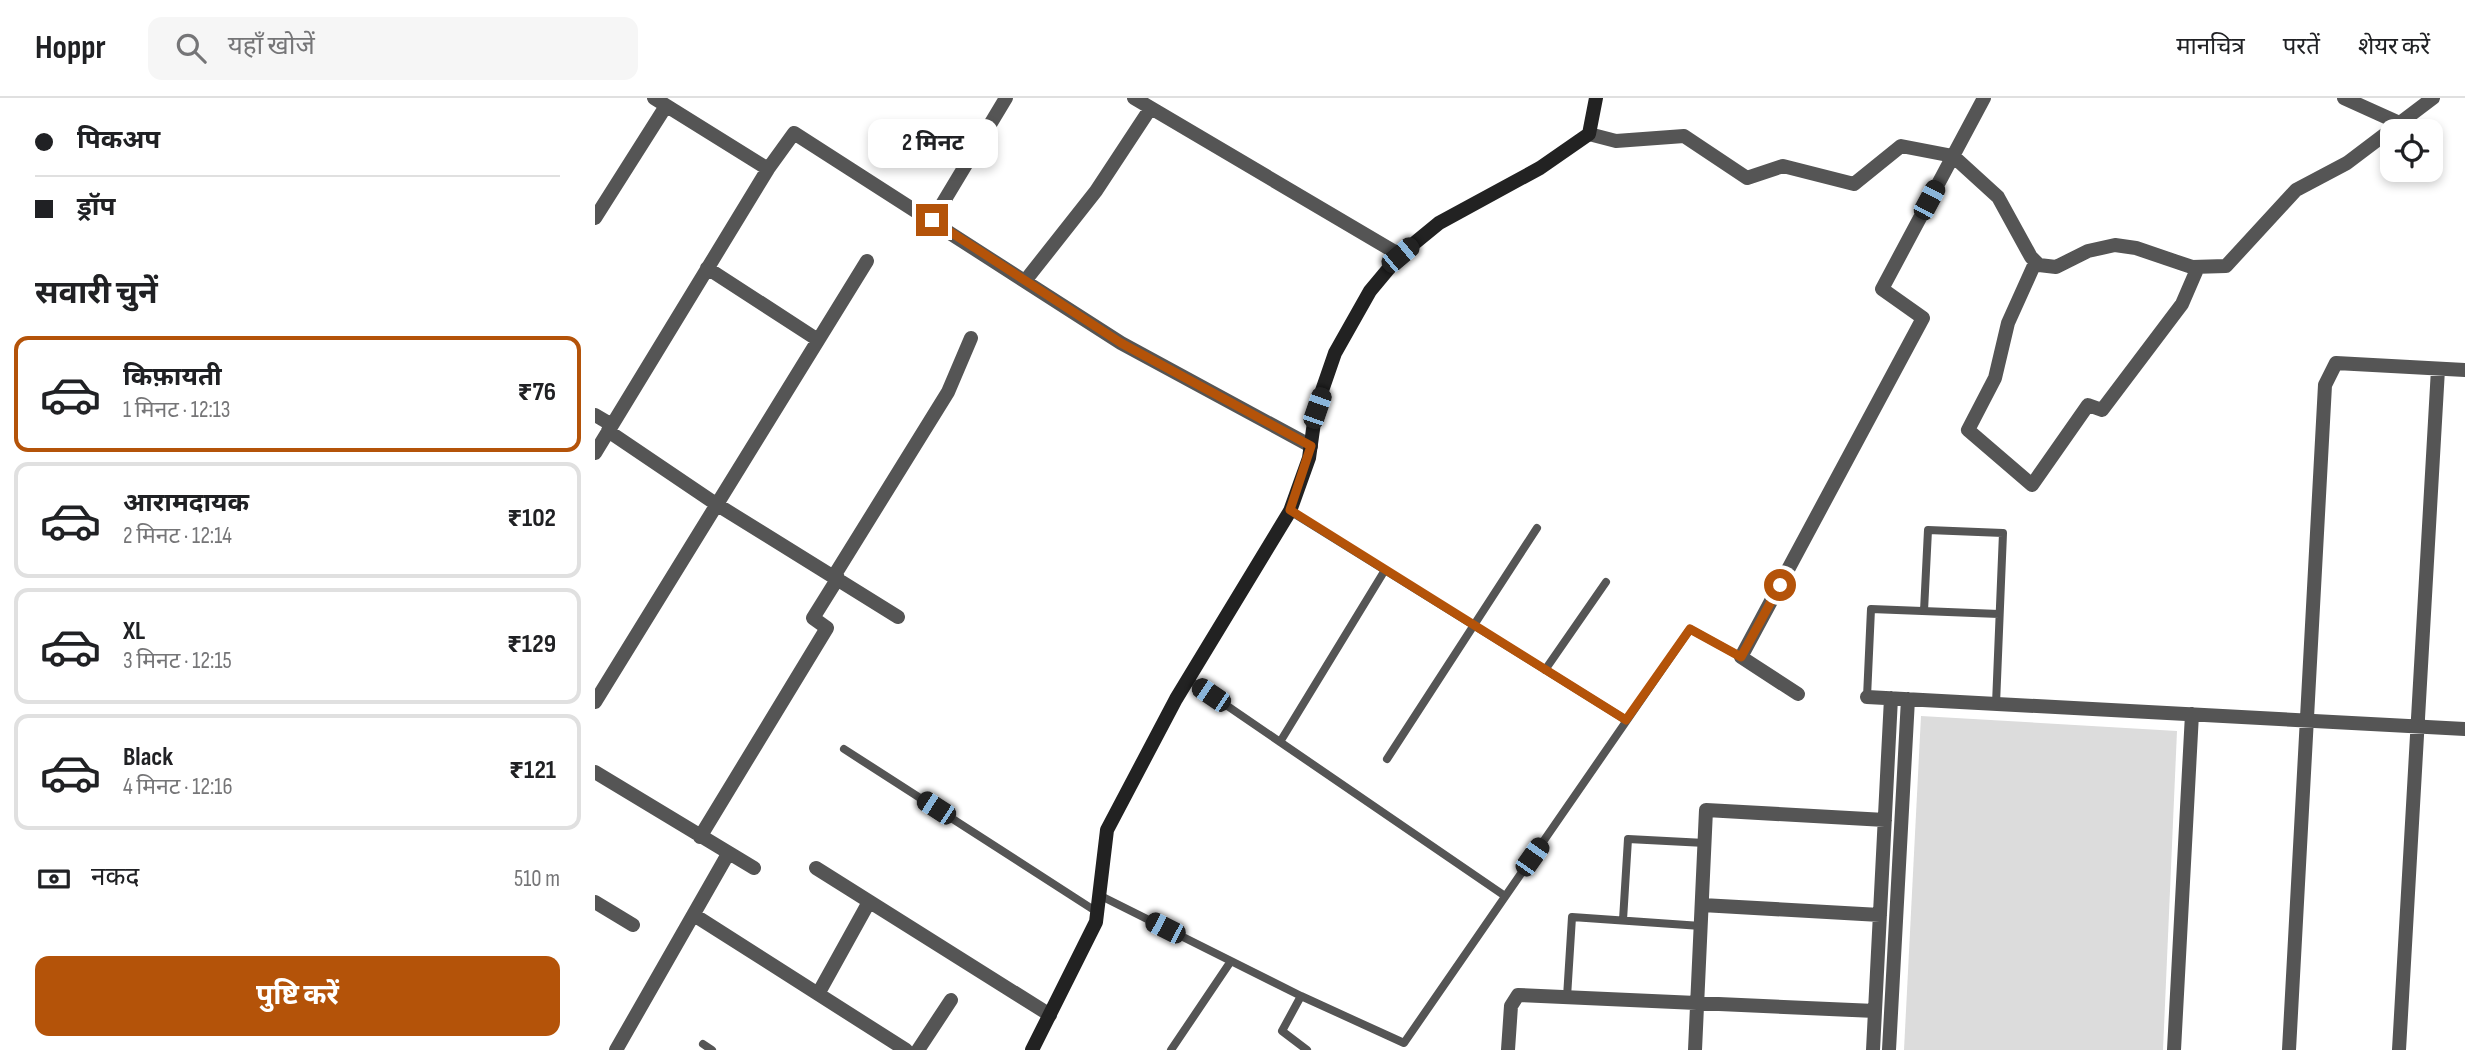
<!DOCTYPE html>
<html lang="hi">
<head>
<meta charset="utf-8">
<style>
  :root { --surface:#fff; --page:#f6f6f6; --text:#202124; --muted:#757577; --line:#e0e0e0; --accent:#b45309 }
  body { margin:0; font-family:"Sofia Sans Condensed","Noto Sans Devanagari",sans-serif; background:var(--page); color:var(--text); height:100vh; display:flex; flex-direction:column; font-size:26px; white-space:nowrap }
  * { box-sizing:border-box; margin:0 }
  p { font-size:23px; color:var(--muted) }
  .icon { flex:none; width:38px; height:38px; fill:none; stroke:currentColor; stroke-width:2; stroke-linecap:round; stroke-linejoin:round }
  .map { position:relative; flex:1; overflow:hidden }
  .side { display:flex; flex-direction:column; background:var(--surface); width:595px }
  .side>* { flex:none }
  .top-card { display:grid; align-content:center; height:154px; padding:0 35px; background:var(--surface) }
  .controls { position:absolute; left:1785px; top:21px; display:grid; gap:14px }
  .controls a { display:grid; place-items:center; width:63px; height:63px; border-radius:14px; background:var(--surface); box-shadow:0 4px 10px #0003; font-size:35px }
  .end { position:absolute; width:32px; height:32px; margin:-16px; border:9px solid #b45309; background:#fff; box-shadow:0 0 0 4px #fff }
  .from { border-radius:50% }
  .bubble { position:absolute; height:49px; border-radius:14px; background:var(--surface); box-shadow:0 4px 10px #0003; font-size:23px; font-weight:700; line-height:49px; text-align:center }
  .car { position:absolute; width:21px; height:42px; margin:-21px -10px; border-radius:9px; box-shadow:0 0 5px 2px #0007; background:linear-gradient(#222 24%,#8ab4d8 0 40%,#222 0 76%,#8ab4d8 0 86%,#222 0) }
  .top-card b { display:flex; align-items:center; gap:24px; height:66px; font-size:26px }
  .top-card b+b { border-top:2px solid var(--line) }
  .top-card i { width:18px; height:18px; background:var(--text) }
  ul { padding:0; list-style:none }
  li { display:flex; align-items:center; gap:21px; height:116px; margin:0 14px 10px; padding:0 21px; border:4px solid var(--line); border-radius:14px }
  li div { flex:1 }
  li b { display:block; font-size:26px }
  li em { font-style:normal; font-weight:700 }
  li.active { border-color:var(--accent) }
  li>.icon { width:63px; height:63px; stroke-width:1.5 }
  h2 { padding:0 35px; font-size:32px; line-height:84px }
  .pay { display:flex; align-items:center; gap:18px; height:77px; padding:0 35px; font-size:26px }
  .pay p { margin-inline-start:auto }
  .button { display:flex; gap:14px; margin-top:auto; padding:14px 35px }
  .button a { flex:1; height:80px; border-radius:14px; background:var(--accent); color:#fff; font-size:28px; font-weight:700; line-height:80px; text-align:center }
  header { display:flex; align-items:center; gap:42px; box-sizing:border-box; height:98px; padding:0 35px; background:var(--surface); border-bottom:2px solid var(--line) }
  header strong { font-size:33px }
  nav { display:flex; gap:38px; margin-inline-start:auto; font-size:24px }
  .search { width:490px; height:63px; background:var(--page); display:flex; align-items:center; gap:18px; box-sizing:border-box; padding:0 24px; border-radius:14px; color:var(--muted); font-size:26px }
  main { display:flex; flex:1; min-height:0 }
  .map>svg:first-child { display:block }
</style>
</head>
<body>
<header>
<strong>Hoppr</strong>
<div class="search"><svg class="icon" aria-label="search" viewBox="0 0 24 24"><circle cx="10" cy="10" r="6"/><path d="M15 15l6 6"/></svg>यहाँ खोजें</div>
<nav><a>मानचित्र</a><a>परतें</a><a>शेयर करें</a></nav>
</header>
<main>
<section class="side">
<div class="top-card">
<b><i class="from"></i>पिकअप</b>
<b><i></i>ड्रॉप</b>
</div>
<h2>सवारी चुनें</h2>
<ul>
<li class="active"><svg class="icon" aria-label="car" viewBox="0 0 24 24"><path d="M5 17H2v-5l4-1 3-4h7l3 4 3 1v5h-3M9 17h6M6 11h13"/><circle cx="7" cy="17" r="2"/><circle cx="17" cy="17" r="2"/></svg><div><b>किफ़ायती</b><p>1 मिनट · 12:13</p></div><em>₹76</em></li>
<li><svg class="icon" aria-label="car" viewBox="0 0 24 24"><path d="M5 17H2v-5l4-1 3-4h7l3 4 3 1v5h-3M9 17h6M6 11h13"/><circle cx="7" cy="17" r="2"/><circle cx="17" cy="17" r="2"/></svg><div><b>आरामदायक</b><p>2 मिनट · 12:14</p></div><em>₹102</em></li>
<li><svg class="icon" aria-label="car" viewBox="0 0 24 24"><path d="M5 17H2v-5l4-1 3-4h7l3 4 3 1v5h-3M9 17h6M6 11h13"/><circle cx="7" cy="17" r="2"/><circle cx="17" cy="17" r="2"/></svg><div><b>XL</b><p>3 मिनट · 12:15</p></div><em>₹129</em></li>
<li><svg class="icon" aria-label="car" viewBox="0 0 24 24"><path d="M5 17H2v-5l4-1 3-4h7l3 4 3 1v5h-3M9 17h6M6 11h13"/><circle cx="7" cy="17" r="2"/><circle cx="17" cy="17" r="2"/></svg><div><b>Black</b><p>4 मिनट · 12:16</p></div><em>₹121</em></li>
</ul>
<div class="pay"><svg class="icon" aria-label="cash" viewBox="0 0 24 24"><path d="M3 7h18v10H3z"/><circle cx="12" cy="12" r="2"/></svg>नकद<p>510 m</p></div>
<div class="button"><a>पुष्टि करें</a></div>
</section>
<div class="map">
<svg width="1870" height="952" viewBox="0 0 1870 952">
  <rect width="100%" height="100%" fill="#fff"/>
  <!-- green -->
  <path fill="#dcdcdc" d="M 1326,618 L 1582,633 L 1568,952 L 1309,952 Z"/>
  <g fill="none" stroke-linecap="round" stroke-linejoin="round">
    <!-- lane -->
    <path stroke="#555" stroke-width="8" d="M 695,413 L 1031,622
      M 1329,513 L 1333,432 L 1408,435 L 1401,606
      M 950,572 L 1011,484
      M 593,581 L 910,798
      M 1272,599 L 1276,511 L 1404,516
      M 685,644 L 790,472
      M 249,651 L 502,814
      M 792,661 L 942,430
      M 504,797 L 706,898 L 809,945 L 1095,531 L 1146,559
      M 1028,822 L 1033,741 L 1110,745
      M 706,898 L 687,933 L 712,952
      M 972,899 L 977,819 L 1106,828
      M 108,946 L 117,952
      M 576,952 L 636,863"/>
    <!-- street -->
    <path stroke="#555" stroke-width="14" d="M 59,0 L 173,71 L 199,35 L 526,245 L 716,348
      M 539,0 L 805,157
      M 1749,0 L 1802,24
      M 994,36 L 1021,43 L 1089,38 L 1152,80 L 1188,68 L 1259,86 L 1306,48 L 1358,58 L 1389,0
      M 0,120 L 71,8
      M 337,123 L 411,0
      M 1440,165 L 1413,225 L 1400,280 L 1373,332 L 1437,387 L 1493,307 L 1507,312 L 1587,206 L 1603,169
      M 112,170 L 223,242
      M 430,183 L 501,93 L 555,11
      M 0,317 L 17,327
      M 13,333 L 121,406 L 303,519
      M 0,355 L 173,71
      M 239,478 L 353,294 L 376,240
      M 1203,596 L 1146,559 L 1328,220 L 1287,191 L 1358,58 L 1403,99 L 1436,159 L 1444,167 L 1461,169 L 1493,153 L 1520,147 L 1541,150 L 1597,169 L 1631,168 L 1701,92 L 1752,65 L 1838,0
      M 1272,599 L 1870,631
      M 0,604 L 272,163
      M 0,674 L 159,770
      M 105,739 L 232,530 L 218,520 L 243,480
      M 221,770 L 455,917
      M 0,804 L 38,827
      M 1107,807 L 1285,817
      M 99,817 L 311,952
      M 223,896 L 274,804
      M 21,952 L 133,756
      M 323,952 L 356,902
      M 913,952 L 916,908 L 923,897 L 1280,913
      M 1100,952 L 1111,712 L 1290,722
      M 1278,952 L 1296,600
      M 1294,952 L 1313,601
      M 1579,952 L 1597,616
      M 1694,952 L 1730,287 L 1741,265 L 1870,272
      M 1804,952 L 1843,271"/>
    <!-- secondary -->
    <path stroke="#222" stroke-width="14" d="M 437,952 L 501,824 L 512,732 L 581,601 L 695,413 L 714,360 L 721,310 L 740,255 L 775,193 L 805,157 L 844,125 L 945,70 L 994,36 L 1001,0"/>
  </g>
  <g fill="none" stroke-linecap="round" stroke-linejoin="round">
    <!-- route -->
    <path stroke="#b45309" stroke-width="9" d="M 337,122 L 526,245 L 716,348 L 695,412 L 1031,622 L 1095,531 L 1146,559 L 1185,487"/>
  </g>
</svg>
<div class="controls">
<a><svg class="icon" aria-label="locate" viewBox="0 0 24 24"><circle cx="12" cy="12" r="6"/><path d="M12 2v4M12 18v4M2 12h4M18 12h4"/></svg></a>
</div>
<i class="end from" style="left:1185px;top:487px"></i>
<i class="end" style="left:337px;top:122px"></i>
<div class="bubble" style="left:273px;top:21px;width:130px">2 मिनट</div>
<i class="car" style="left:1334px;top:102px;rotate:28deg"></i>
<i class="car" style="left:805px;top:157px;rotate:50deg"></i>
<i class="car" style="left:722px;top:310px;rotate:19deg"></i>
<i class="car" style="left:616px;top:597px;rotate:304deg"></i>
<i class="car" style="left:341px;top:710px;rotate:303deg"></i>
<i class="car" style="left:937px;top:759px;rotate:35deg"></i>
<i class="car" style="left:570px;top:830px;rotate:297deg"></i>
</div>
</main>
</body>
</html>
